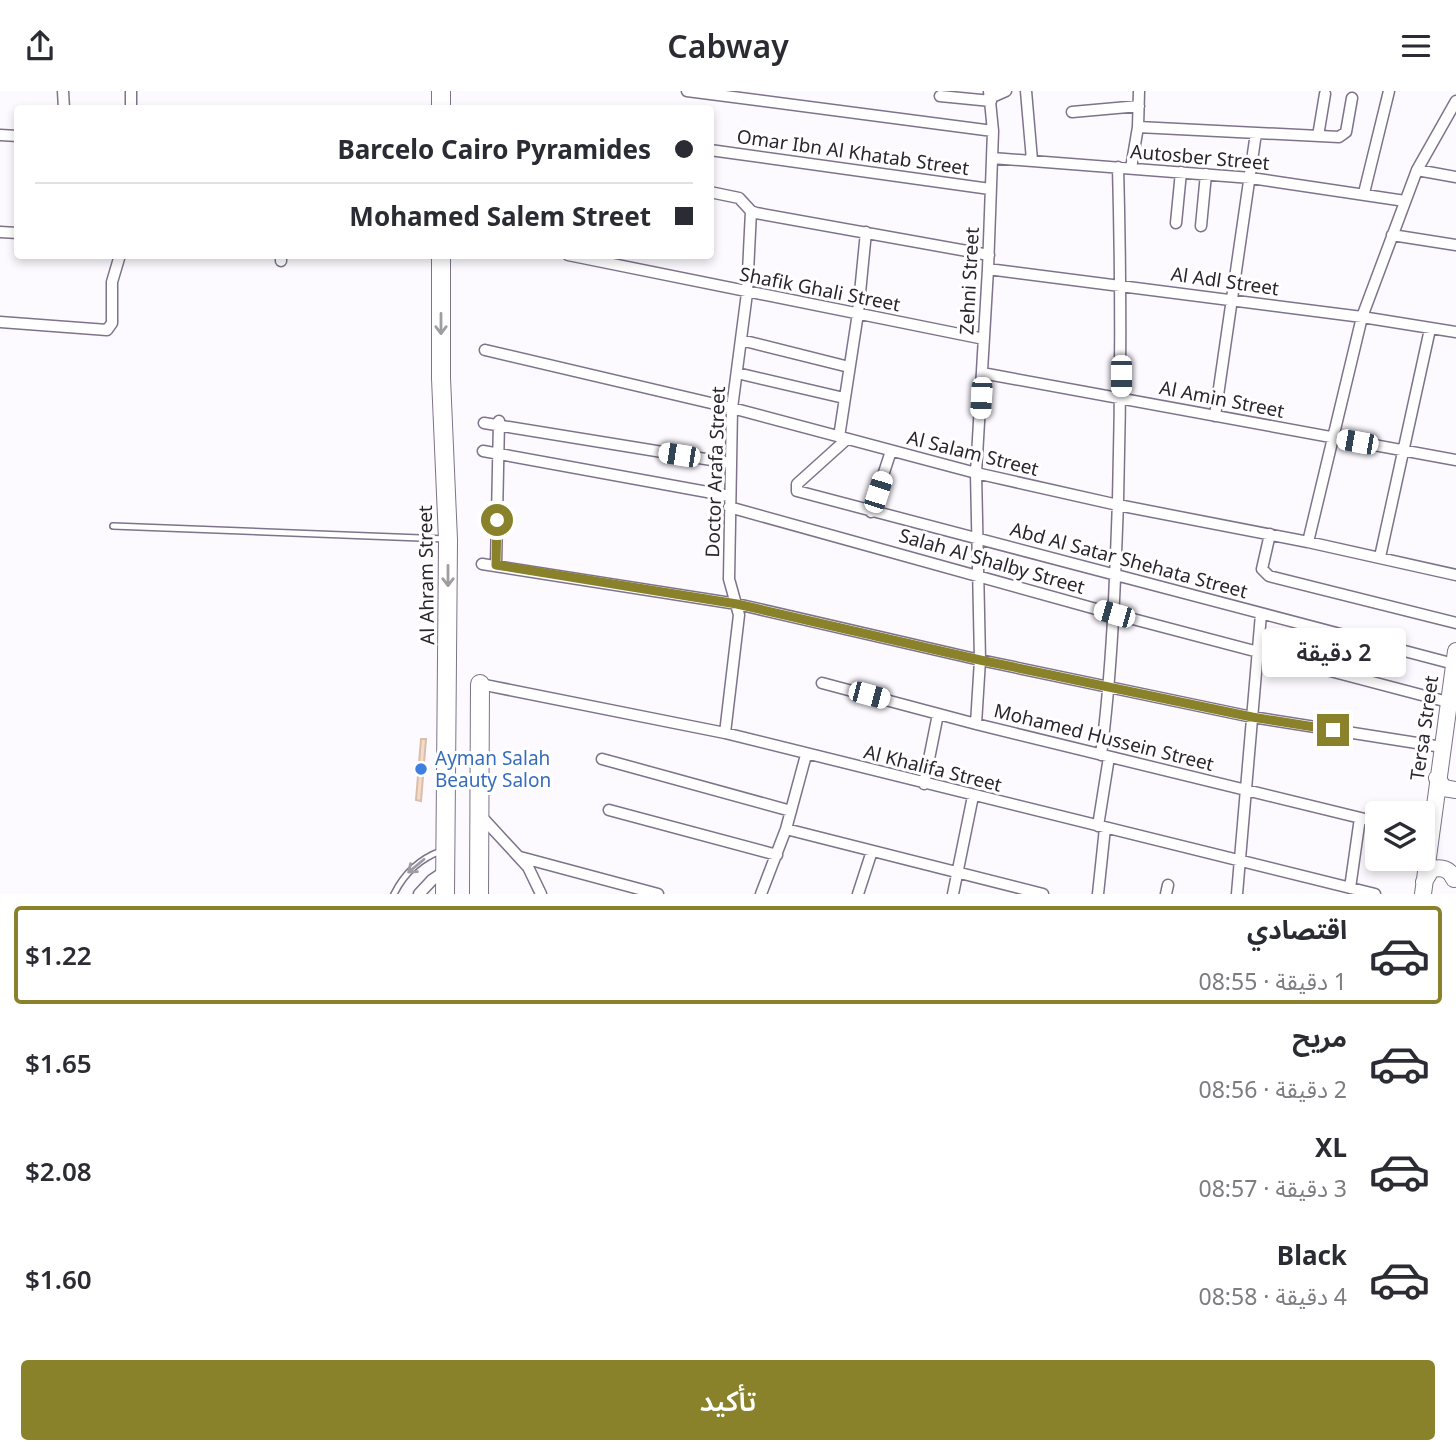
<!DOCTYPE html>
<html lang="ar">
<head>
<meta charset="utf-8">
<style>
  :root { --surface:#fff; --page:#f7f7f7; --text:#2b2b33; --muted:#7c7c81; --line:#e1e1e2; --accent:#8a822a }
  body { margin:0; font-family:"Noto Sans","Noto Sans Arabic",sans-serif; background:var(--page); color:var(--text); direction:rtl; height:100vh; display:flex; flex-direction:column; font-size:26px; white-space:nowrap }
  * { box-sizing:border-box; margin:0 }
  p { font-size:23px; color:var(--muted) }
  .icon { flex:none; width:38px; height:38px; fill:none; stroke:currentColor; stroke-width:2; stroke-linecap:round; stroke-linejoin:round }
  .map { position:relative; height:803px; overflow:hidden; direction:ltr }
  .side { display:flex; flex-direction:column; background:var(--surface); flex:1 }
  .side>* { flex:none }
  .top-card { position:absolute; left:14px; top:14px; width:700px; height:154px; border-radius:7px; box-shadow:0 4px 10px #0003; direction:rtl; display:grid; align-content:center; height:154px; padding:0 21px; background:var(--surface) }
  .tools { position:absolute; left:1365px; top:710px; display:grid; gap:14px }
  .tools a { display:grid; place-items:center; width:70px; height:70px; border-radius:7px; background:var(--surface); box-shadow:0 4px 10px #0003; font-size:35px }
  .end { position:absolute; width:32px; height:32px; margin:-16px; border:9px solid #8a822a; background:#fff; box-shadow:0 0 0 4px #fff }
  .from { border-radius:50% }
  .bubble { position:absolute; height:49px; border-radius:7px; background:var(--surface); box-shadow:0 4px 10px #0003; font-size:23px; font-weight:600; line-height:49px; text-align:center; direction:rtl }
  .car { position:absolute; width:21px; height:42px; margin:-21px -10px; border-radius:9px; box-shadow:0 0 5px 2px #0007; background:linear-gradient(#fff 24%,#345 0 40%,#fff 0 76%,#345 0 86%,#fff 0) }
  .top-card b { display:flex; align-items:center; gap:24px; height:66px; font-size:26px }
  .top-card b+b { border-top:2px solid var(--line) }
  .top-card i { width:18px; height:18px; background:var(--text) }
  ul { padding:12px 0 0; list-style:none }
  li { display:flex; align-items:center; gap:21px; height:98px; margin:0 14px 10px; padding:0 7px; border:4px solid transparent; border-radius:7px }
  li div { flex:1 }
  li b { display:block; font-size:26px }
  li em { font-style:normal; font-weight:600 }
  li.active { border-color:var(--accent) }
  li>.icon { width:63px; height:63px; stroke-width:1.5 }
  .button { display:flex; gap:14px; margin-top:auto; padding:14px 21px }
  .button a { flex:1; height:80px; border-radius:7px; background:var(--accent); color:#fff; font-size:28px; font-weight:600; line-height:80px; text-align:center }
  header { display:flex; justify-content:space-between; align-items:center; height:91px; padding:0 21px; background:var(--surface); font-size:32px; font-weight:600 }
  .map>svg:first-child { display:block }
</style>
</head>
<body>
<header><svg class="icon" aria-label="menu" viewBox="0 0 24 24"><path d="M4 6h16M4 12h16M4 18h16"/></svg>Cabway<svg class="icon" aria-label="share" viewBox="0 0 24 24"><path d="M12 15V3M7 8l5-5 5 5M5 13v7h14v-7"/></svg></header>
<div class="map">
<svg width="1456" height="803" viewBox="0 0 1456 803">
  <rect width="100%" height="100%" fill="#fcf9ff"/>
  <!-- building -->
  <path fill="#f8dac2" stroke="#d6bfac" stroke-width="2" d="M 421,648 L 426,648 L 421,710 L 416,709 Z"/>
  <g fill="none" stroke-linecap="round" stroke-linejoin="round">
    <defs>
      <path id="service" d="M 113,435 L 446,448
        M 394,803 C 404,783 419,768 441,760"/>
      <path id="minor" d="M 63,0 L 64,18
        M 131,0 L 131,18
        M 687,0 L 993,40
        M 1026,0 L 1032,69
        M 940,5 L 991,10
        M 990,7 L 1006,0
        M 1072,21 L 1139,15
        M 1138,36 L 1339,46 L 1346,41 L 1352,7
        M 0,44 L 18,45
        M 1318,45 L 1325,3
        M 710,59 L 990,98
        M 992,67 L 1251,87 L 1405,110
        M 1131,77 L 1138,36 L 1139,0
        M 1417,79 L 1456,86
        M 710,101 L 739,107 L 751,120 L 756,122 L 989,164
        M 1364,102 L 1389,0
        M 1176,132 L 1181,81
        M 1201,135 L 1206,83
        M 0,141 L 18,142
        M 1392,144 L 1456,154
        M 281,164 L 281,170
        M 568,164 L 984,248
        M 988,178 L 1362,226 L 1456,241
        M 0,231 L 107,239 L 112,232 L 112,191 L 120,164
        M 741,249 L 849,276
        M 485,259 L 732,317 L 976,382 L 1118,414 L 1308,451 L 1456,484
        M 737,282 L 844,307
        M 982,282 L 1456,369
        M 1215,325 L 1256,42
        M 484,332 L 730,372
        M 839,346 L 858,222 L 866,141
        M 847,348 L 797,393 L 797,400 L 1454,573
        M 483,360 L 729,405
        M 729,416 L 1114,523 L 1448,611
        M 871,421 L 891,360
        M 1270,443 L 1262,478 L 1269,485 L 1456,532
        M 1308,451 L 1362,226 L 1417,79 L 1456,10
        M 1380,466 L 1430,238
        M 482,473 L 737,513 L 980,569 L 1252,626 L 1442,656
        M 496,474 L 499,330
        M 822,592 L 976,633 L 1377,731
        M 480,593 L 725,642 L 1375,803
        M 976,633 L 980,569 L 976,382 L 988,178 L 993,40 L 989,0
        M 725,642 L 739,524 L 729,488 L 732,317 L 747,202 L 751,120
        M 1101,664 C 1112,580 1115,495 1118,410 C 1121,298 1121,187 1118,76
        M 602,668 L 791,720
        M 924,693 L 938,623
        M 609,719 L 777,764
        M 480,724 L 528,776 L 541,803
        M 1098,735 L 1109,666
        M 786,738 L 1043,803
        M 520,766 L 658,803
        M 1350,797 L 1360,727
        M 419,803 L 432,789 L 447,779
        M 761,803 L 786,738 L 806,664
        M 858,803 L 872,760
        M 953,803 L 973,705
        M 1098,803 L 1105,737
        M 1166,803 L 1168,794
        M 1237,803 L 1261,523"/>
      <path id="secondary" d="M 1437,687 L 1444,697 L 1456,699
        M 1424,791 L 1431,779 C 1441,775 1450,778 1454,788
        M 1423,803 L 1456,560"/>
      <path id="primary" d="M 441,18 L 441,0
        M 441,164 L 441,287 L 448,449 L 445,803
        M 479,803 L 480,593"/>
    </defs>
    <!-- service casing -->
    <use href="#service" stroke="#7e738a" stroke-width="8"/>
    <!-- minor casing -->
    <use href="#minor" stroke="#7e738a" stroke-width="13"/>
    <!-- secondary casing -->
    <use href="#secondary" stroke="#7e738a" stroke-width="18"/>
    <!-- primary casing -->
    <use href="#primary" stroke="#7e738a" stroke-width="20"/>
    <!-- service -->
    <use href="#service" stroke="#fff" stroke-width="5"/>
    <!-- minor -->
    <use href="#minor" stroke="#fff" stroke-width="10"/>
    <!-- secondary -->
    <use href="#secondary" stroke="#fff" stroke-width="16"/>
    <!-- primary -->
    <use href="#primary" stroke="#fff" stroke-width="18"/>
  </g>
  <!-- one-way arrows -->
  <defs><path id="oneway-shaft" d="M-6 0H5M1.5-3L5.5 0L1.5 3" fill="none" stroke-width="1.6" stroke-linecap="round" stroke-linejoin="round" transform="scale(1.75)"/></defs>
  <g stroke="#9f9da1">
    <use href="#oneway-shaft" transform="translate(441 233) rotate(90)"/>
    <use href="#oneway-shaft" transform="translate(448 485) rotate(90)"/>
    <use href="#oneway-shaft" transform="translate(416 775) rotate(140)"/>
  </g>
  <g fill="none" stroke-linecap="round" stroke-linejoin="round">
    <!-- route -->
    <path stroke="#8a822a" stroke-width="9" d="M 497,429 L 496,474 L 737,513 L 980,569 L 1252,626 L 1333,639"/>
  </g>
  <!-- markers -->
  <circle fill="#3f7fe0" stroke="#fff" stroke-width="2.5" cx="421" cy="678" r="7"/>
  <g text-anchor="middle" stroke-width="6" stroke-linejoin="round" paint-order="stroke">
    <!-- street labels -->
    <g font-size="19" fill="#2a252f" stroke="#fff">
      <text transform="translate(853 61) rotate(8)" y="7">Omar Ibn Al Khatab Street</text>
      <text transform="translate(1200 66) rotate(5)" y="7">Autosber Street</text>
      <text transform="translate(969 190) rotate(-87)" y="7">Zehni Street</text>
      <text transform="translate(1225 190) rotate(8)" y="7">Al Adl Street</text>
      <text transform="translate(820 198) rotate(11)" y="7">Shafik Ghali Street</text>
      <text transform="translate(1222 308) rotate(11)" y="7">Al Amin Street</text>
      <text transform="translate(973 362) rotate(14)" y="7">Al Salam Street</text>
      <text transform="translate(715 381) rotate(-88)" y="7">Doctor Arafa Street</text>
      <text transform="translate(1129 469) rotate(15)" y="7">Abd Al Satar Shehata Street</text>
      <text transform="translate(992 470) rotate(16)" y="7">Salah Al Shalby Street</text>
      <text transform="translate(426 484) rotate(-91)" y="7">Al Ahram Street</text>
      <text transform="translate(1424 637) rotate(-82)" y="7">Tersa Street</text>
      <text transform="translate(1104 646) rotate(14)" y="7">Mohamed Hussein Street</text>
      <text transform="translate(933 677) rotate(14)" y="7">Al Khalifa Street</text>
    </g>
    <!-- shop labels -->
    <g font-size="19" fill="#366cbe" stroke="#fff" text-anchor="start">
      <text x="435" y="674">Ayman Salah<tspan x="435" dy="22">Beauty Salon</tspan></text>
    </g>
  </g>
</svg>
<div class="tools">
<a><svg class="icon" aria-label="layers" viewBox="0 0 24 24"><path d="M12 4l9 5-9 5-9-5zM3 14l9 5 9-5"/></svg></a>
</div>
<i class="end from" style="left:497px;top:429px"></i>
<i class="end" style="left:1333px;top:639px"></i>
<div class="bubble" style="left:1262px;top:537px;width:144px">2 دقيقة</div>
<i class="car" style="left:1121px;top:285px;rotate:180deg"></i>
<i class="car" style="left:981px;top:307px;rotate:183deg"></i>
<i class="car" style="left:1357px;top:351px;rotate:280deg"></i>
<i class="car" style="left:679px;top:364px;rotate:279deg"></i>
<i class="car" style="left:878px;top:401px;rotate:18deg"></i>
<i class="car" style="left:1114px;top:523px;rotate:286deg"></i>
<i class="car" style="left:869px;top:604px;rotate:105deg"></i>
<div class="top-card">
<b><i class="from"></i>Barcelo Cairo Pyramides</b>
<b><i></i>Mohamed Salem Street</b>
</div>
</div>
<section class="side">
<ul>
<li class="active"><svg class="icon" aria-label="car" viewBox="0 0 24 24"><path d="M5 17H2v-5l4-1 3-4h7l3 4 3 1v5h-3M9 17h6M6 11h13"/><circle cx="7" cy="17" r="2"/><circle cx="17" cy="17" r="2"/></svg><div><b>اقتصادي</b><p>1 دقيقة · 08:55</p></div><em>$1.22</em></li>
<li><svg class="icon" aria-label="car" viewBox="0 0 24 24"><path d="M5 17H2v-5l4-1 3-4h7l3 4 3 1v5h-3M9 17h6M6 11h13"/><circle cx="7" cy="17" r="2"/><circle cx="17" cy="17" r="2"/></svg><div><b>مريح</b><p>2 دقيقة · 08:56</p></div><em>$1.65</em></li>
<li><svg class="icon" aria-label="car" viewBox="0 0 24 24"><path d="M5 17H2v-5l4-1 3-4h7l3 4 3 1v5h-3M9 17h6M6 11h13"/><circle cx="7" cy="17" r="2"/><circle cx="17" cy="17" r="2"/></svg><div><b>XL</b><p>3 دقيقة · 08:57</p></div><em>$2.08</em></li>
<li><svg class="icon" aria-label="car" viewBox="0 0 24 24"><path d="M5 17H2v-5l4-1 3-4h7l3 4 3 1v5h-3M9 17h6M6 11h13"/><circle cx="7" cy="17" r="2"/><circle cx="17" cy="17" r="2"/></svg><div><b>Black</b><p>4 دقيقة · 08:58</p></div><em>$1.60</em></li>
</ul>
<div class="button"><a>تأكيد</a></div>
</section>
</body>
</html>
